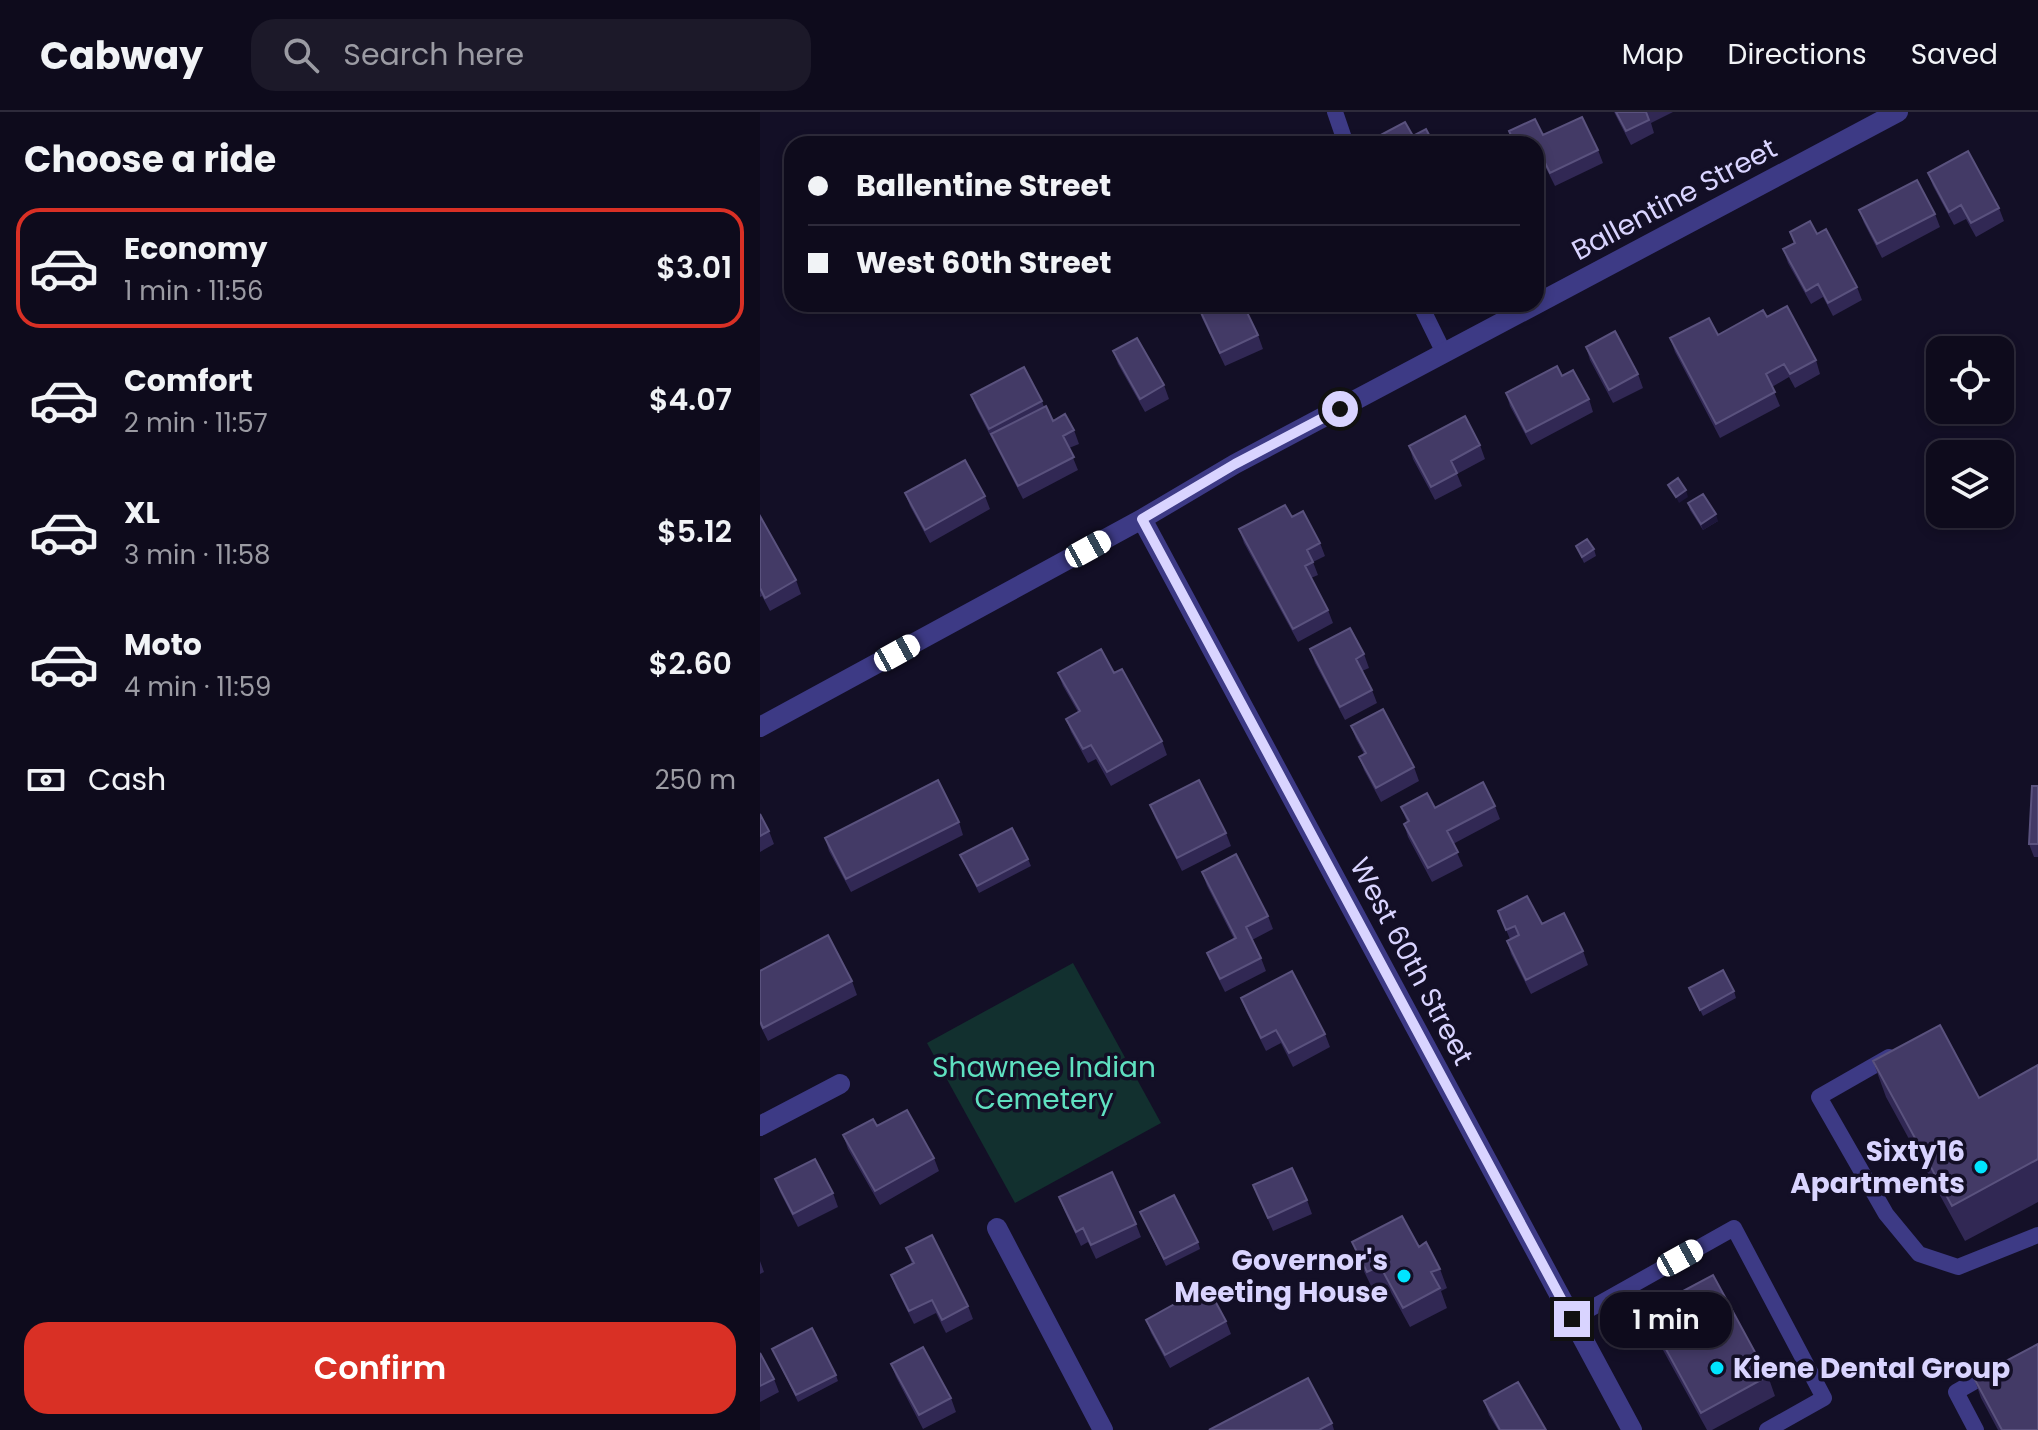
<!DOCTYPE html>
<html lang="en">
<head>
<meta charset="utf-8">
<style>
  :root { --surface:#0e0b1c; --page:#1c1929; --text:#f1f3f6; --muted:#9b9ba3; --line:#2e2b3b; --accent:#d93025 }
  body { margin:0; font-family:Poppins,sans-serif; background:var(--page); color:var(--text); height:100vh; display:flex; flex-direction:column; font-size:30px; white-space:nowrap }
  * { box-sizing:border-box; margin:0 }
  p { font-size:26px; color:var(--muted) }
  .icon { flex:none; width:44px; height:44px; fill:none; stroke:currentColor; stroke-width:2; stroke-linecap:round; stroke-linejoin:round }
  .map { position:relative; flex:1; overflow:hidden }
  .side { display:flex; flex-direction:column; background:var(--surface); width:760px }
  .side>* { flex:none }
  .hud { position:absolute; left:24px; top:24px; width:760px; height:176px; border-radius:24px; box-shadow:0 4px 12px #0003,0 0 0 2px var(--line); display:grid; align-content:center; height:176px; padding:0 24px; background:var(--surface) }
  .tools { position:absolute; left:1166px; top:224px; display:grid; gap:16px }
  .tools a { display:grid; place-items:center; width:88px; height:88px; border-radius:16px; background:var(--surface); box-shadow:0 4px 12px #0003,0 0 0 2px var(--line); font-size:40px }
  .end { position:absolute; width:36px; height:36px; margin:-18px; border:10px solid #d9d4ff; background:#111; box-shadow:0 0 0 4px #111 }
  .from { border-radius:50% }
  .bubble { position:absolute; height:56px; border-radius:24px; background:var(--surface); box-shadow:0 4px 12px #0003,0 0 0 2px var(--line); font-size:26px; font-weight:600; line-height:56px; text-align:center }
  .car { position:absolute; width:24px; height:48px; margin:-24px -12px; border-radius:10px; box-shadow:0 0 6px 2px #0007; background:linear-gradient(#fff 24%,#345 0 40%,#fff 0 76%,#345 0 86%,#fff 0) }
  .hud b { display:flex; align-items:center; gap:28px; height:76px; font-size:30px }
  .hud b+b { border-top:2px solid var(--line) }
  .hud i { width:20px; height:20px; background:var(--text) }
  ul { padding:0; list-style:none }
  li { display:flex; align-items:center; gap:24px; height:120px; margin:0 16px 12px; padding:0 8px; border:4px solid transparent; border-radius:24px }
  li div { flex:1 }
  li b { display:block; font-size:30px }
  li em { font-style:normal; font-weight:600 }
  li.on { border-color:var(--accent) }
  li>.icon { width:72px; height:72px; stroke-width:1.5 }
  h2 { padding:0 24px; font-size:36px; line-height:96px }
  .pay { display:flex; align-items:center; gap:20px; height:88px; padding:0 24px; font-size:30px }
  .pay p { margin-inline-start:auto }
  .button { display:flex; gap:16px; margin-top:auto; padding:16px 24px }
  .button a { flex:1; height:92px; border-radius:24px; background:var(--accent); color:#fff; font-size:32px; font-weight:600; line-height:92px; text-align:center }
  header { display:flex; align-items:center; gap:48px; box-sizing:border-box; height:112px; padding:0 40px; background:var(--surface); border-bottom:2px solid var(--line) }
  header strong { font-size:38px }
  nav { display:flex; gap:44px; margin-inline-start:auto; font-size:28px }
  .search { width:560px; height:72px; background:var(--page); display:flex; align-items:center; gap:20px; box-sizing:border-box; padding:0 28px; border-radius:24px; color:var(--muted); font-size:30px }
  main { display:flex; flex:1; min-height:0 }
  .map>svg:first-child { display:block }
</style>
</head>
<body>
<header>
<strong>Cabway</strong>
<div class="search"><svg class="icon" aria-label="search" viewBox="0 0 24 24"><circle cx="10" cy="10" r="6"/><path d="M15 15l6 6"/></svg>Search here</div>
<nav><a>Map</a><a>Directions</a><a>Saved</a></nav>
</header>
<main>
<section class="side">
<h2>Choose a ride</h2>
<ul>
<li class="on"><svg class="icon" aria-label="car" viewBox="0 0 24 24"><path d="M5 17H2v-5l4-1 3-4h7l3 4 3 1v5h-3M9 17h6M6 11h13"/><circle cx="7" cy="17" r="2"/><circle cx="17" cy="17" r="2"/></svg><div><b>Economy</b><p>1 min · 11:56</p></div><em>$3.01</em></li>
<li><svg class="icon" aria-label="car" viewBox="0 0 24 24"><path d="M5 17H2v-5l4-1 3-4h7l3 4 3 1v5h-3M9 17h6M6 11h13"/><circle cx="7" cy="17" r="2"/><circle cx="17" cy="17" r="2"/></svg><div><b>Comfort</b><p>2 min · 11:57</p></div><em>$4.07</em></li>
<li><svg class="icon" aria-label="car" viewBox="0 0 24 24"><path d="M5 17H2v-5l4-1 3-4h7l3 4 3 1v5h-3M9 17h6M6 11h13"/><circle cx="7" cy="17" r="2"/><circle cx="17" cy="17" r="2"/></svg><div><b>XL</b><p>3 min · 11:58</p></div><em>$5.12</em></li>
<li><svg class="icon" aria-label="car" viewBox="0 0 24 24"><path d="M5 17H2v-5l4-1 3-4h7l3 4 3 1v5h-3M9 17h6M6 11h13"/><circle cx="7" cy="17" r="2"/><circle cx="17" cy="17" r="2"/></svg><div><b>Moto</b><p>4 min · 11:59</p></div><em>$2.60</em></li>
</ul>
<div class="pay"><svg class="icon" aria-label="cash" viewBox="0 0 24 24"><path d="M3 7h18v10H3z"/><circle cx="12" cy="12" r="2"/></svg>Cash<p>250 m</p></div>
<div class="button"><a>Confirm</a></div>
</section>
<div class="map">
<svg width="1278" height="1318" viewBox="0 0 1278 1318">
  <rect width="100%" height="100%" fill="#130f26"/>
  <!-- green -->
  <path fill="#12302f" d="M 313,851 L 401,1011 L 255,1091 L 167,931 Z"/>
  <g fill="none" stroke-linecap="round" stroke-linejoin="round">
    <!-- service -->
    <path stroke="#3d3a85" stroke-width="16" d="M 575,0 L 586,32
      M 660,192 L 684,241
      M 1129,945 L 1059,985 L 1126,1102 L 1159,1142 L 1198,1155 L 1278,1123
      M 812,1207 L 974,1116 L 1064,1286 L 1007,1318
      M 1216,1318 L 1196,1280 L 1231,1260"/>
    <!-- minor -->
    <path stroke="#3d3a85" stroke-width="20" d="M 382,407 L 872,1318
      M 0,615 L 382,407 L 475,352 L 1138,0
      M 0,1014 L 80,972
      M 237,1116 L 343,1318"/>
  </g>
  <!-- wall -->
  <path fill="#312854" d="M 854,0 L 913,0 L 891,11 L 894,21 L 871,33 Z
    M 749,19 L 783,23 L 838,38 L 843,51 L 795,74 L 781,46 L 776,49 L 776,32 L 754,32 Z
    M 1168,61 L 1239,96 L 1244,109 L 1216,125 L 1206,107 L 1194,113 L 1173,74 Z
    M 1099,98 L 1175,102 L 1180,115 L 1122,146 L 1104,111 Z
    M 1030,120 L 1057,122 L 1097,175 L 1102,188 L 1073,204 L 1063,185 L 1051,192 L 1028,151 L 1023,137 L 1034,131 Z
    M 437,192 L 498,223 L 503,237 L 465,254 L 442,206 Z
    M 1007,205 L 1056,248 L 1060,262 L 1035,276 L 1029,265 L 1012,275 L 1020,294 L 960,326 L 915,240 L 910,226 L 958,223 Z
    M 826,235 L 878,262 L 883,276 L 853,291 L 830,248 Z
    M 353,239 L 404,273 L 409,287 L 385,300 L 358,252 Z
    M 802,264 L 829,287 L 833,300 L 771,333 L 750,294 L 746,281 Z
    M 211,283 L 282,289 L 284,295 L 293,309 L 314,318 L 319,332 L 309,336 L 318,358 L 263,387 L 216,296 Z
    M 720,333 L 725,347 L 697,362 L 702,374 L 675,388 L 653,347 L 649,334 Z
    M 145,381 L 225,384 L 230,397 L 170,431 L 150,394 Z
    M 928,391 L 958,409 L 943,418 L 930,398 Z
    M 0,404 L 36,468 L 41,482 L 10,499 L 2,484 L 0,485 Z
    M 532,405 L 560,431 L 565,444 L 553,450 L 558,463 L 551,466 L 568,498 L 573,511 L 538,530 L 484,431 L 479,417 Z
    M 816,434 L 834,437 L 836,444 L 824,451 Z
    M 550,537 L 604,542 L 609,556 L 602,559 L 612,578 L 617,591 L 585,608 L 555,551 Z
    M 298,561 L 354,561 L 402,629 L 407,643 L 351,674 L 336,647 L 328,651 L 311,620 L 306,607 L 318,600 L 303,574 Z
    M 591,614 L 654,655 L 659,669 L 621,690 L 604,658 L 599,645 L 604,642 L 596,627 Z
    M 1278,674 L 1278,745 L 1274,745 L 1269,732 Z
    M 390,693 L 466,721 L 471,734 L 422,759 L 395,706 Z
    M 735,694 L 740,707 L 693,732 L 703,754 L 672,770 L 648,725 L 644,712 L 647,710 L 641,695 L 675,696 Z
    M 0,702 L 9,719 L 14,732 L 0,740 Z
    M 199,710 L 203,723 L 91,780 L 69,739 L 65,726 Z
    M 200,743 L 268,747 L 271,754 L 219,781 Z
    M 442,760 L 508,804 L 513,817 L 492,828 L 501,846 L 506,859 L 465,880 L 452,854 L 447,841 L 474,827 L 447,774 Z
    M 738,799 L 782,812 L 823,839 L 828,853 L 771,882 L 751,842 L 747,829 L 750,827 Z
    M 0,859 L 92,869 L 97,883 L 8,929 L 0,913 Z
    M 929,876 L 974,879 L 976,886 L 943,904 Z
    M 481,886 L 565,922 L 570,935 L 533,955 L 521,931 L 506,939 L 486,899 Z
    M 1113,949 L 1219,986 L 1278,953 L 1278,1090 L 1205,1129 L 1126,985 Z
    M 117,1014 L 174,1046 L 179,1059 L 120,1093 L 88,1037 L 83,1023 Z
    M 15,1067 L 73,1081 L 78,1095 L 38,1115 L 20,1080 Z
    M 493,1073 L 547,1088 L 552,1102 L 513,1119 Z
    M 299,1085 L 376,1112 L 381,1125 L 336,1147 L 328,1130 L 321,1134 L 304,1098 Z
    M 380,1100 L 438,1130 L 440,1137 L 406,1154 Z
    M 592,1130 L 659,1135 L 680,1157 L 687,1176 L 681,1179 L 687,1196 L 650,1215 L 627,1173 L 614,1180 L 599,1149 Z
    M 146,1136 L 208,1194 L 213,1207 L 186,1221 L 176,1201 L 154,1212 L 136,1176 L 131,1163 L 152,1152 Z
    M 0,1149 L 4,1160 L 0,1162 Z
    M 910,1186 L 1008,1264 L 1015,1284 L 952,1318 L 947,1318 L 898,1229 L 891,1210 L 914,1197 Z
    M 386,1208 L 466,1209 L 471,1222 L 410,1256 L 391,1221 Z
    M 12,1237 L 76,1263 L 78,1269 L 38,1290 Z
    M 0,1241 L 14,1267 L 19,1280 L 0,1290 Z
    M 131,1252 L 191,1286 L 196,1300 L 163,1317 L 136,1265 Z
    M 1214,1266 L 1278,1318 L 1238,1318 L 1221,1286 Z
    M 724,1289 L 786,1318 L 738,1318 L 729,1303 Z
    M 572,1311 L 574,1318 L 449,1318 Z"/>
  <!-- shaded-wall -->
  <path fill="#1d163a" d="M 926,378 L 928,385 L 919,391 L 916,385 Z
    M 956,402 L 958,409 L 943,418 L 941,412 Z"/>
  <!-- building -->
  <path fill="#433a66" stroke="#5a527e" stroke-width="2" d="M 856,0 L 886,0 L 889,8 L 866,19 Z
    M 822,5 L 838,38 L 790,61 L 776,32 L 755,32 L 749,19 L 775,7 L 783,23 Z
    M 645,10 L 653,24 L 666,17 L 674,32 L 621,32 L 617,25 Z
    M 1208,39 L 1239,96 L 1211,111 L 1201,93 L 1189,100 L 1168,61 Z
    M 1157,68 L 1175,102 L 1117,132 L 1099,98 Z
    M 1050,109 L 1057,122 L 1066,117 L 1097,175 L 1068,191 L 1058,172 L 1046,179 L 1023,137 L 1035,131 L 1030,120 Z
    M 437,192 L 483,192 L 498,223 L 460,241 Z
    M 1027,194 L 1056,248 L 1030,262 L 1024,252 L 1006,262 L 1015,280 L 956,312 L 910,226 L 949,206 L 958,223 L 1003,198 L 1007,205 Z
    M 855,219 L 878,262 L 849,278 L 826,235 Z
    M 377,226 L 404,273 L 380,287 L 353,239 Z
    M 1232,233 L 1235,238 L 1222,238 Z
    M 797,254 L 802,264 L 813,258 L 829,287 L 766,320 L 746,281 Z
    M 264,255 L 282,289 L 229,317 L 211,283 Z
    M 286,294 L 293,309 L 305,302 L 314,318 L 303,324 L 314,345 L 258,374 L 231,322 Z
    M 705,304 L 720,333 L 691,349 L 697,361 L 671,375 L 649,334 Z
    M 205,348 L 225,384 L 165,418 L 145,381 Z
    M 918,366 L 926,378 L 916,385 L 908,373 Z
    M 943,382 L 956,402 L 941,412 L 928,391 Z
    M 525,393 L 532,405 L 543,399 L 560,431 L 547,438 L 553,450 L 545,454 L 568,498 L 533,517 L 479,417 Z
    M 0,404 L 36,468 L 5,486 L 0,476 Z
    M 827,427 L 834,437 L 822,445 L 816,434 Z
    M 590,516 L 604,542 L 596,547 L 612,578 L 580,595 L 550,537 Z
    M 341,537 L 354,561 L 362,557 L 402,629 L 347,660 L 331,633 L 323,637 L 306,607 L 320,599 L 298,561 Z
    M 623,597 L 654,655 L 616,676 L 599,645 L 606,641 L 591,614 Z
    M 178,668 L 199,710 L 86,767 L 65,726 Z
    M 439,668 L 466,721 L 417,746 L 390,693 Z
    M 723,670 L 735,694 L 687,719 L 698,740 L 668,756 L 644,712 L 649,709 L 641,695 L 667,681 L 675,696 Z
    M 1272,674 L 1278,674 L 1278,732 L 1269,732 Z
    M 0,702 L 9,719 L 0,724 Z
    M 252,716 L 268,747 L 217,774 L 200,743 Z
    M 476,742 L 508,804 L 486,815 L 501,846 L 460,867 L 447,841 L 476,826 L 442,760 Z
    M 767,784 L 782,812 L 804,801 L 823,839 L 766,868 L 747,829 L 759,823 L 755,814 L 746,818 L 738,799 Z
    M 68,823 L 92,869 L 3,916 L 0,909 L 0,859 Z
    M 963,858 L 974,879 L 940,898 L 929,876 Z
    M 532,859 L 565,922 L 529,941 L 516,918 L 501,926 L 481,886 Z
    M 1180,913 L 1219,986 L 1278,953 L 1278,1047 L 1192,1094 L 1113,949 Z
    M 147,998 L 174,1046 L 115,1079 L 83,1023 L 113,1007 L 117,1014 Z
    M 55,1047 L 73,1081 L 33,1102 L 15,1067 Z
    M 532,1056 L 547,1088 L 508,1106 L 493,1073 Z
    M 352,1060 L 376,1112 L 331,1133 L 323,1116 L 316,1120 L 299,1085 Z
    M 414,1083 L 438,1130 L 404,1147 L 380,1100 Z
    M 642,1104 L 659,1135 L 666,1130 L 680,1157 L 671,1160 L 680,1176 L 643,1196 L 620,1154 L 607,1160 L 592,1130 Z
    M 172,1123 L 208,1194 L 182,1208 L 172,1188 L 149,1199 L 131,1163 L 154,1151 L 146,1136 Z
    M 953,1163 L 1008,1264 L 941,1301 L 891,1210 L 916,1197 L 910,1186 Z
    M 447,1174 L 466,1209 L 405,1243 L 386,1208 Z
    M 52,1216 L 76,1263 L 36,1283 L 12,1237 Z
    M 1278,1232 L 1278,1318 L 1242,1318 L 1214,1266 Z
    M 163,1235 L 191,1286 L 159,1303 L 131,1252 Z
    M 0,1241 L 14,1267 L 0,1274 Z
    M 548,1266 L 572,1311 L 559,1318 L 449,1318 Z
    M 758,1270 L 786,1318 L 740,1318 L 724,1289 Z"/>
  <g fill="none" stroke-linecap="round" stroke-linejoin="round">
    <!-- route -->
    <path stroke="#d9d4ff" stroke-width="10" d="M 580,297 L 475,352 L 382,407 L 812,1207"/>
  </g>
  <!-- markers -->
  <g fill="#00e5ff" stroke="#130f26" stroke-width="3">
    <circle cx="1221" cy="1055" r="8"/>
    <circle cx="644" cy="1164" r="8"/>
    <circle cx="957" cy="1256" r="8"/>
  </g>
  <g text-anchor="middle" stroke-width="7" stroke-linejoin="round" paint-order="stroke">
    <!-- street labels -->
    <g font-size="28" fill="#d9d4ff" stroke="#130f26">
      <text transform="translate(914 87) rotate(-28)" y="10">Ballentine Street</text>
      <text transform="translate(652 849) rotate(62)" y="10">West 60th Street</text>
    </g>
    <!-- park labels -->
    <g font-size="28" fill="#5fe0c0" stroke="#130f26">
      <text x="284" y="965">Shawnee Indian<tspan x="284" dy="32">Cemetery</tspan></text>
    </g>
    <!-- poi labels -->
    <g font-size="28" font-weight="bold" fill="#d9d4ff" stroke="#130f26" text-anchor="end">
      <text x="1205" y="1049">Sixty16<tspan x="1205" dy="32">Apartments</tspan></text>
      <text x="628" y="1158">Governor's<tspan x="628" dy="32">Meeting House</tspan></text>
      <text x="973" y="1266" text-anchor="start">Kiene Dental Group</text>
    </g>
  </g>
</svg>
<div class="tools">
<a><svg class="icon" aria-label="locate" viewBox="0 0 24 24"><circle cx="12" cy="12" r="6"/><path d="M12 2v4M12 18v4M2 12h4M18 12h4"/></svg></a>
<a><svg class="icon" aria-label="layers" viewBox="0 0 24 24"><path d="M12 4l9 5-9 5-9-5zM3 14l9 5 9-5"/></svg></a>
</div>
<i class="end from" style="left:580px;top:297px"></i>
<i class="end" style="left:812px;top:1207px"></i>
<div class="bubble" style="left:840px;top:1180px;width:132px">1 min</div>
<i class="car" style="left:328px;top:437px;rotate:61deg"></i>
<i class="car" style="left:137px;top:541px;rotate:61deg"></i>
<i class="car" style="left:920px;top:1146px;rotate:61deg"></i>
<div class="hud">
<b><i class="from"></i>Ballentine Street</b>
<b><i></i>West 60th Street</b>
</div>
</div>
</main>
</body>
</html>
